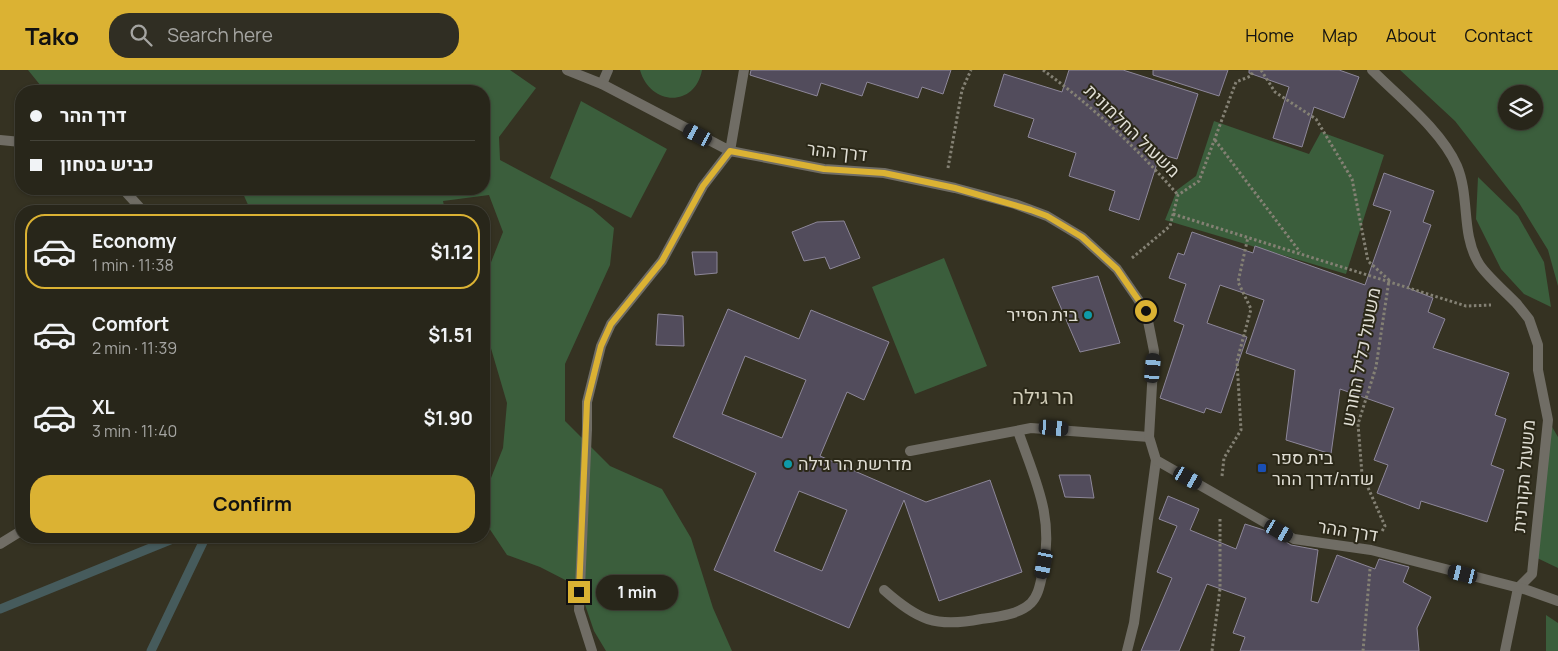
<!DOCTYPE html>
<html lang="en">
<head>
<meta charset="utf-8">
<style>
  :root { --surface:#28261a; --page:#302e23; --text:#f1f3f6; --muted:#a5a5a2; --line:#444339; --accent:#dbb233 }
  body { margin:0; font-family:Manrope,Heebo,sans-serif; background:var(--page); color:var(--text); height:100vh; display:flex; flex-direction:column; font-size:19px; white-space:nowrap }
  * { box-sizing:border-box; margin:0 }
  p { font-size:16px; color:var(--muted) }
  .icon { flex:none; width:28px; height:28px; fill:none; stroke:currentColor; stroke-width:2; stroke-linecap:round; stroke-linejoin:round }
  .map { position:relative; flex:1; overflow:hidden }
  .sheet { position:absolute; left:15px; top:135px; width:475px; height:338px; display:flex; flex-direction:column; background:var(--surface); border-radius:20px; box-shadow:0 1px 4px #0004,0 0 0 1px var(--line) }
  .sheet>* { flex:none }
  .guide { position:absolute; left:15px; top:15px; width:475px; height:110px; border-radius:20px; box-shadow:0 1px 4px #0004,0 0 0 1px var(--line); display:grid; align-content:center; height:110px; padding:0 15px; background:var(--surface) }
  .controls { position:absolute; left:1498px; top:15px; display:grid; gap:10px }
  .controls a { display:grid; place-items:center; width:45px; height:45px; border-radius:50%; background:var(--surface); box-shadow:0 1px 4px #0004,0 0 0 1px var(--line); font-size:25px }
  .end { position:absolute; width:22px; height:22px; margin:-11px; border:6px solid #dbb233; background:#111; box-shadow:0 0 0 2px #111 }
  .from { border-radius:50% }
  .bubble { position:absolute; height:35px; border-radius:18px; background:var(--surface); box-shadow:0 1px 4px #0004,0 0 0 1px var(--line); font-size:16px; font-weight:700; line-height:35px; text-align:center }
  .car { position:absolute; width:15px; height:30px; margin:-15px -8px; border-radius:6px; box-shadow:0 0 4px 1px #0007; background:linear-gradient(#222 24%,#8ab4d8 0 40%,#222 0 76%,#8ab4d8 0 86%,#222 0) }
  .guide b { display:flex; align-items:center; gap:18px; height:48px; font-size:19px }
  .guide b+b { border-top:1px solid var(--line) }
  .guide i { width:12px; height:12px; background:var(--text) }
  ul { padding:9px 0 0; list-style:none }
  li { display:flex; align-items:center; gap:15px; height:75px; margin:0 10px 8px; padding:0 5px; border:2px solid transparent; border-radius:20px }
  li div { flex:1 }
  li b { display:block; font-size:19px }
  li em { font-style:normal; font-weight:700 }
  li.selected { border-color:var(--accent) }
  li>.icon { width:45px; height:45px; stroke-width:1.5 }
  .cta { display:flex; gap:10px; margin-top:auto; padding:10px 15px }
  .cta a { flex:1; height:58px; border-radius:20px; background:var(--accent); color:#111; font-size:20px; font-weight:700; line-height:58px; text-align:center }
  header { display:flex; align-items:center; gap:30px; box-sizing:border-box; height:70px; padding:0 25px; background:var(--accent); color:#111 }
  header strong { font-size:24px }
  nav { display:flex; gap:28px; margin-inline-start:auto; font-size:18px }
  .search { width:350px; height:45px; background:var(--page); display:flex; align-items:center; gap:12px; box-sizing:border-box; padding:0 18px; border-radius:20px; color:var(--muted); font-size:19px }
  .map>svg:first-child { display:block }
</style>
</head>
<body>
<header>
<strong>Tako</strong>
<div class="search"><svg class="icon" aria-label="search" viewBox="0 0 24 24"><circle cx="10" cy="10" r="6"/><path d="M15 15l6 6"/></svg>Search here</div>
<nav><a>Home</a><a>Map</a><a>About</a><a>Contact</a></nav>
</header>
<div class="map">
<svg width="1558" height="581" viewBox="0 0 1558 581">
  <rect width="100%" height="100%" fill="#353222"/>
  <!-- green -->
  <path fill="#3b5e3c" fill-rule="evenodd" d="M 28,0 L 510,0 L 536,18 L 499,67 L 500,90 L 592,139 L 614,158 L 610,195 L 565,294 L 565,351 L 610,396 L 662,419 L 691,468 L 713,538 L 732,581 L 606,581 L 594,561 L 579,517 L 540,497 L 507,485 L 489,458 L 489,413 L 503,378 L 507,333 L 490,275 L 484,210 L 503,162 L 489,125 L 443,131 L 445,141 L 256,141 L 249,137 L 241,119 L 484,119 L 484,21 L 45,21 Z
    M 640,0 L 702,0 C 695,38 650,36 640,0 Z
    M 1400,0 L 1558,0 L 1558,216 L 1548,180 L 1519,133 L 1455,51 ZM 1506,24 L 1534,24 L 1534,51 L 1506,51 Z
    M 581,31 L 667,79 L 631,148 L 550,108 Z
    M 1214,51 L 1309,84 L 1321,62 L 1384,85 L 1346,204 L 1165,150 L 1177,120 L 1196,106 Z
    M 1478,107 L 1518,146 L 1544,192 L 1551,237 L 1524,224 L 1501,199 L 1476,149 Z
    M 944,188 L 987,296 L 915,324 L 872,217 Z
    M 1548,350 L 1558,367 L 1558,498 L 1535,487 Z
    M 1546,545 L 1558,553 L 1558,581 L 1546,581 Z"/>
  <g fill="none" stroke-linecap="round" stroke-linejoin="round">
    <!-- stream -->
    <path stroke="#465b5c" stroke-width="9" d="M 0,539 L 180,466
      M 151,581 L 206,466"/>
  </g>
  <!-- building -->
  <path fill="#524c5c" stroke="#8d8799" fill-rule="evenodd" d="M 751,0 L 951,0 L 943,24 L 922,17 L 918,28 L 867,12 L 862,26 L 821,13 L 817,26 L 750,5 Z
    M 1069,0 L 1123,0 L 1198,24 L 1177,89 L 1160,84 L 1139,150 L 1109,140 L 1115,121 L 1069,106 L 1076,83 L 1028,67 L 1034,49 L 994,36 L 1004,4 L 1062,22 Z
    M 1153,0 L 1228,0 L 1219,26 L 1153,5 Z
    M 1249,0 L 1339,0 L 1359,7 L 1344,48 L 1314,37 L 1302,77 L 1273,68 L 1289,17 L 1249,3 Z
    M 1384,103 L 1434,121 L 1423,152 L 1431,155 L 1408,218 L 1433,228 L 1428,242 L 1445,249 L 1433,278 L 1509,303 L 1495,345 L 1506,349 L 1491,395 L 1504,400 L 1487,452 L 1421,431 L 1419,439 L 1377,423 L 1388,395 L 1374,390 L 1394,338 L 1340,319 L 1331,384 L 1286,370 L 1295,300 L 1246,283 L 1264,230 L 1220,215 L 1207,253 L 1247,267 L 1221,343 L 1206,338 L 1204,343 L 1160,328 L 1184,255 L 1174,251 L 1186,214 L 1169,208 L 1178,183 L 1184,185 L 1192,162 L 1253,183 L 1255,176 L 1365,215 L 1391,141 L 1373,135 Z
    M 844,151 L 860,188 L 830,199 L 825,187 L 804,191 L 792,162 L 817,152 Z
    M 692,182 L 717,182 L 717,203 L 695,205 Z
    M 1098,206 L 1120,273 L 1080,282 L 1052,217 Z
    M 728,239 L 799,269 L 811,240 L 889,272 L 864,330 L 847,322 L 820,386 L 926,432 L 990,410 L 1022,502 L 939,531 L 904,430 L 849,558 L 714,500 L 756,403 L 673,367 ZM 745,286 L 806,310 L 782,368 L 722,344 ZM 799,421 L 847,440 L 822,501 L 774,481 Z
    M 658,244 L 683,246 L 684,276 L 656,275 Z
    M 1059,405 L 1090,405 L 1094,428 L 1065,427 Z
    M 1168,426 L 1199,439 L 1190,460 L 1236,479 L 1245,454 L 1267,461 L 1291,475 L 1318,480 L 1311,531 L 1318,533 L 1337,485 L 1375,499 L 1379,489 L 1409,497 L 1403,512 L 1431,527 L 1417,558 L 1419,581 L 1240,581 L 1245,567 L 1233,563 L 1246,528 L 1207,514 L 1179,581 L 1141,581 L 1172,508 L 1157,502 L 1177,456 L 1159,449 Z"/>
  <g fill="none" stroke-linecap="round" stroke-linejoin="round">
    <!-- path -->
    <path stroke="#848174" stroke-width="3" stroke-dasharray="2.5 2.5" stroke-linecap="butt" d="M 1043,0 C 1092,36 1138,79 1178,125
      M 1261,0 L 1275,22 L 1316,49 L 1352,109 L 1368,191 L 1389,210 L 1376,297 L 1358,354 L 1362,404 L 1385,456 L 1381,463
      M 1215,70 L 1300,182
      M 948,98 L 962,20 L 971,0
      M 1173,144 L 1466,236 L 1491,235
      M 1132,188 L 1170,156 L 1178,125 L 1199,111 L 1236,12 L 1251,6 L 1253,0
      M 1222,406 L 1224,388 L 1241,360 L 1237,291 L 1251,239 L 1238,212 L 1248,167
      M 1212,581 L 1220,519 L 1220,447
      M 1363,581 L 1370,499"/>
    <!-- service -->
    <path stroke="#706d65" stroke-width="10" d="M 1372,0 C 1400,28 1441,60 1457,96 C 1470,127 1461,163 1478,192 C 1484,204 1507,223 1517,234
      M 602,14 L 608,0
      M 0,70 L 21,72
      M 123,119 L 143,141
      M 587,359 L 579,540 L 592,581
      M 910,381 L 1031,358 L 1149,367
      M 0,474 L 21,461
      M 884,520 C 918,550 935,558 981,549 C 996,547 1019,545 1031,533 C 1039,525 1040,513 1043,502 C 1054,445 1036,413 1018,361"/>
    <!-- minor -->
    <path stroke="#706d65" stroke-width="10" d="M 567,0 L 602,14 L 730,81
      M 587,359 L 587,332 L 601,276 L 611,254 L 662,191 L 703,116 L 730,81 L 744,0
      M 1127,581 L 1134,553 L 1156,390
      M 1505,581 L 1518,518 L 1532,504 L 1548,350 L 1538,300 L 1538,275 L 1529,249 L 1517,234"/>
    <!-- tertiary -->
    <path stroke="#706d65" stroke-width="10" d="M 730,81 L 824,99 L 884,103 L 955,118 L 1015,134 L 1047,146 L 1082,167 L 1117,199 L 1146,241 L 1154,281 L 1149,367 L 1156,390 L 1294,469 L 1371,480 L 1527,520 L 1558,531"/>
  </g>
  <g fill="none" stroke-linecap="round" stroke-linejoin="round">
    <!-- route -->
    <path stroke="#dbb233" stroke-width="6" d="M 579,522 L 587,332 L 601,276 L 611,254 L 662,191 L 703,116 L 730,81 L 824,99 L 884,103 L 955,118 L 1031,140 L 1047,146 L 1082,167 L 1117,199 L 1146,241"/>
  </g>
  <!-- markers -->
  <g fill="#0f9aa8" stroke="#2b2818" stroke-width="2">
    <circle cx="1088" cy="245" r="5"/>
    <circle cx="788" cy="394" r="5"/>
  </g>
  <rect fill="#1a4fb4" stroke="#2b2818" stroke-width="2" x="1257" y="393" width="10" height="10" rx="2.5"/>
  <g text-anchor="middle" stroke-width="4" stroke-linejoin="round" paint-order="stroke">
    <!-- street labels -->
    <g font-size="18" fill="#dfddd3" stroke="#2b2818">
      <text transform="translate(1132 61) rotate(44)" y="6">משעול החלמונית</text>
      <text transform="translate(837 82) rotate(6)" y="6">דרך ההר</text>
      <text transform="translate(1361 287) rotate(-79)" y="6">משעול כליל החורש</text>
      <text transform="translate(1524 406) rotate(-85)" y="6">משעול הקורנית</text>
      <text transform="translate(1348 461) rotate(9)" y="6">דרך ההר</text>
    </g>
    <!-- poi labels -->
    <g font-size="18" fill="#dfddd3" stroke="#2b2818" text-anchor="start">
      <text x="1078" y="251" text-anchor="end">בית הסייר</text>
      <text x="1272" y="394">בית ספר<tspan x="1272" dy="21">שדה/דרך ההר</tspan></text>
      <text x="798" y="400">מדרשת הר גילה</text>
    </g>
    <!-- quarter labels -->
    <g font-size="20" fill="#d2ceba" stroke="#2b2818">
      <text x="1043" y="334">הר גילה</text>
    </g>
  </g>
</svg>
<div class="controls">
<a><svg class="icon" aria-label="layers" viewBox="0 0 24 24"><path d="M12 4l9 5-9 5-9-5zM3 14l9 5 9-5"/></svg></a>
</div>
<i class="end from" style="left:1146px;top:241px"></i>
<i class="end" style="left:579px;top:522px"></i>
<div class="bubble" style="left:596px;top:505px;width:82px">1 min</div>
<i class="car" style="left:698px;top:65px;rotate:298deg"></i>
<i class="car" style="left:1153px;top:298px;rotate:5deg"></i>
<i class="car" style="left:1054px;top:358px;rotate:95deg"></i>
<i class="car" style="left:1188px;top:408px;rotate:120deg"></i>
<i class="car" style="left:1279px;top:461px;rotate:120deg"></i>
<i class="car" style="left:1044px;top:494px;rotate:191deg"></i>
<i class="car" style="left:1463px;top:504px;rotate:284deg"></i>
<div class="guide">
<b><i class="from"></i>דרך ההר</b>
<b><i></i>כביש בטחון</b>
</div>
<section class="sheet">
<ul>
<li class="selected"><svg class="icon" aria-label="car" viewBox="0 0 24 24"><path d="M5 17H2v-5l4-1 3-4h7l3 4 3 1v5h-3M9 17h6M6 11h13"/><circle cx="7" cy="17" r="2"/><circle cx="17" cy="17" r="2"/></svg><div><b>Economy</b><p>1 min · 11:38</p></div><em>$1.12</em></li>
<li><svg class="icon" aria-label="car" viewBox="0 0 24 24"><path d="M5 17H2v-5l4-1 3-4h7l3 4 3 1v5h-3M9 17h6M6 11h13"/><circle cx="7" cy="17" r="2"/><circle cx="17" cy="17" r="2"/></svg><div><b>Comfort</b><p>2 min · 11:39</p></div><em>$1.51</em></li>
<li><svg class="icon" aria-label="car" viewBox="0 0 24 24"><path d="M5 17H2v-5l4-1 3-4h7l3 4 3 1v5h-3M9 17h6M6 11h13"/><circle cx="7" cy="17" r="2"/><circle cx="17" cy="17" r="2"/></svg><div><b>XL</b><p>3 min · 11:40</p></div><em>$1.90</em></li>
</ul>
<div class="cta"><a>Confirm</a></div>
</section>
</div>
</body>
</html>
